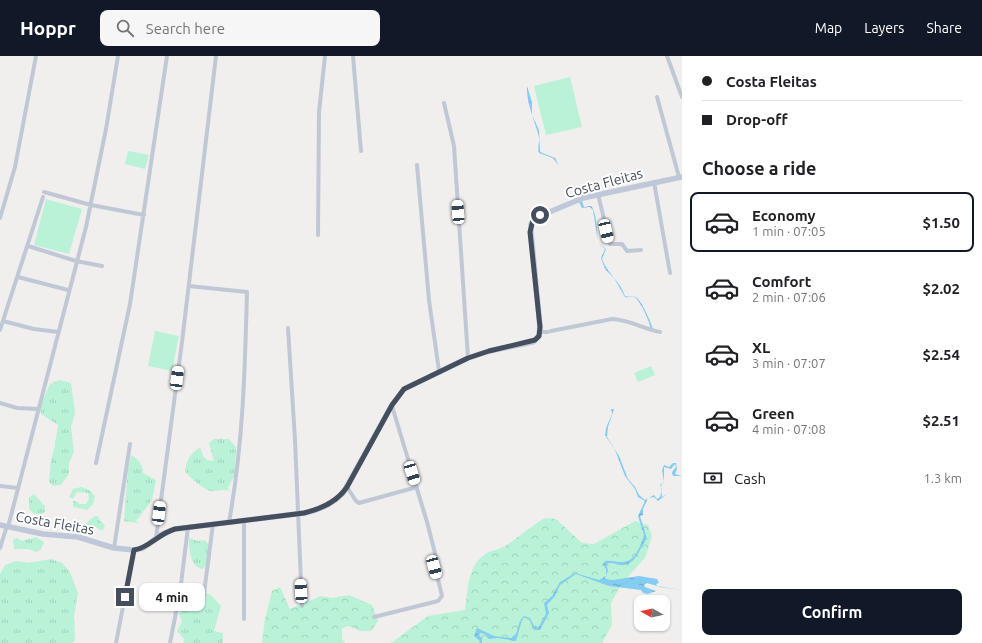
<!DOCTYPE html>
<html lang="en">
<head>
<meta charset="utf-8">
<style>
  :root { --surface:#fff; --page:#f6f6f6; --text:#202124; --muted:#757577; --line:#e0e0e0; --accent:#111827 }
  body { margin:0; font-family:Ubuntu,sans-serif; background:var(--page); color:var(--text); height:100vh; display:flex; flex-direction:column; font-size:15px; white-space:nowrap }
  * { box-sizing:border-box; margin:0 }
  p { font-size:13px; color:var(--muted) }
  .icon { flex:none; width:22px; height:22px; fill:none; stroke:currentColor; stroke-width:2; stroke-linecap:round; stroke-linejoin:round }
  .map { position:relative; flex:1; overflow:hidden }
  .details { display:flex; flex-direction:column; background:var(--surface); width:300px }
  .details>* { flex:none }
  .hud { display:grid; align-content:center; height:88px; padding:0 20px; background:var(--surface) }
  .needle { width:26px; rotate:278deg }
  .tools { position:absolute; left:634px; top:539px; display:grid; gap:8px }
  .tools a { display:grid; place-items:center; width:36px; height:36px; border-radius:8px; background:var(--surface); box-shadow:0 1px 3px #0004; font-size:20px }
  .end { position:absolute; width:18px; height:18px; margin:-9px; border:5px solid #454e5d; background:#fff; box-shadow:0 0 0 2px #fff }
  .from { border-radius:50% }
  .bubble { position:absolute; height:28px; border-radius:8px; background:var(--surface); box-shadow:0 1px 3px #0004; font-size:13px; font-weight:600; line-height:28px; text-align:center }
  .car { position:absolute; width:12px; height:24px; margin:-12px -6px; border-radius:5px; box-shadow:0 0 3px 1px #0007; background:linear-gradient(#fff 24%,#345 0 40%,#fff 0 76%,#345 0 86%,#fff 0) }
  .hud b { display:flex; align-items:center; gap:14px; height:38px; font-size:15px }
  .hud b+b { border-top:1px solid var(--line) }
  .hud i { width:10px; height:10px; background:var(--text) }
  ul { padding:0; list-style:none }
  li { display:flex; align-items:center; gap:12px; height:60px; margin:0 8px 6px; padding:0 12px; border:2px solid transparent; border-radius:8px }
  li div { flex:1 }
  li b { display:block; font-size:15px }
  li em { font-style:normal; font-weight:600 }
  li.selected { border-color:var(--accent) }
  li>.icon { width:36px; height:36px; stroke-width:1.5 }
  h2 { padding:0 20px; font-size:18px; line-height:48px }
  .pay { display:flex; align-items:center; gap:10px; height:44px; padding:0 20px; font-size:15px }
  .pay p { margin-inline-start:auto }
  .action { display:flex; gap:8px; margin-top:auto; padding:8px 20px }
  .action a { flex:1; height:46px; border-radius:8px; background:var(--accent); color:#fff; font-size:16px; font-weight:600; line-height:46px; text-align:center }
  header { display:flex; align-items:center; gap:24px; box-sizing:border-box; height:56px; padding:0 20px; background:var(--accent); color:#fff }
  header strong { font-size:19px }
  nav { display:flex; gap:22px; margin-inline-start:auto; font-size:14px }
  .search { width:280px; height:36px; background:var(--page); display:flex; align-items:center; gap:10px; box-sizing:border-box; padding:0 14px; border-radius:8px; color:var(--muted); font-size:15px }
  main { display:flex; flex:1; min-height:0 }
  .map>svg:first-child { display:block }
</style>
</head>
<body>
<header>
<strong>Hoppr</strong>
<div class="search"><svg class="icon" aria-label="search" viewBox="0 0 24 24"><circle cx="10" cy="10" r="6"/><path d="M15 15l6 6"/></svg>Search here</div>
<nav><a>Map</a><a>Layers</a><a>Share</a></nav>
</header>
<main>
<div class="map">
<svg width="682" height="587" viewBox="0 0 682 587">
  <defs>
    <pattern id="grass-tufts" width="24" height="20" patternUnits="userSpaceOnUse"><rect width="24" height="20" fill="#b9f2d7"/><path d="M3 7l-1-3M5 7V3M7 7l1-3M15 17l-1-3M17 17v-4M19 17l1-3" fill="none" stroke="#a0d1bb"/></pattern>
    <pattern id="forest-crowns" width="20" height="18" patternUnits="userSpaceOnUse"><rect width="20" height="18" fill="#b9f2d7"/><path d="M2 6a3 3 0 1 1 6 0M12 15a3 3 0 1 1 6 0" fill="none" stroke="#a0d1bb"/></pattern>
    <pattern id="water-ripples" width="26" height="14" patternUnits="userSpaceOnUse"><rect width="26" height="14" fill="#83ccf2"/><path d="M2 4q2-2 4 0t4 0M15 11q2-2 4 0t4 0" fill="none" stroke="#6da8c7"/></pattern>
  </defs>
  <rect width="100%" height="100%" fill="#f1eeee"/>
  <!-- grass -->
  <path fill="url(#grass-tufts)" d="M 60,324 L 71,327 L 75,357 L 71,371 L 74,396 L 69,407 L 69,418 L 61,429 L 53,430 L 49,426 L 51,404 L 55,389 L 58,369 L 41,358 L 40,350 L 50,328 Z
    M 214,383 L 229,383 L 236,391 L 235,418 L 228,432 L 229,435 C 222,433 219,435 213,435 C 206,436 189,421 185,415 C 187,402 190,399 200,391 L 203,400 L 207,404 L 214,405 L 209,387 Z
    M 131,399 C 138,403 143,408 143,417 L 156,424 L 152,444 L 136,465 L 139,467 L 124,465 L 128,413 Z
    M 81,431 L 89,434 L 95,440 L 93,448 L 87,454 L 73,451 L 73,445 L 75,445 L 80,448 L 86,448 L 89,443 L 88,437 L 77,436 L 73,443 L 69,441 L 73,433 Z
    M 34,438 L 45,450 L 45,456 L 40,459 L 33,457 L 29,453 L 29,442 Z
    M 95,460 L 98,460 L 100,465 L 105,469 L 103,474 L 100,474 L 96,471 L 93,471 L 91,479 L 86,481 L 84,478 L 86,467 Z
    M 36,481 L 44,486 L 41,493 L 36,496 L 28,493 L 14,493 L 13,484 L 17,482 L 22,485 Z
    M 189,482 L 198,485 L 205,484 L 210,491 L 211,503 L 203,513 C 190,512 189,492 189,482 Z
    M 51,503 L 62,507 L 70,516 L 78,537 L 74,560 L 75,583 L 73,587 L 0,587 L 0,518 L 5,509 L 16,505 L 29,507 Z
    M 194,532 L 211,539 L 221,550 L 214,575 L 223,577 L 223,587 L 183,587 L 185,584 L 177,575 L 182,566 L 179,558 L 181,546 L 185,543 Z"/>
  <!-- forest -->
  <path fill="url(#forest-crowns)" d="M 545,462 L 556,463 L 582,487 L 594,488 L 635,465 L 648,469 L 652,480 L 645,502 L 622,527 L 611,547 L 612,569 L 602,587 L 391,587 L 428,560 L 465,554 C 468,536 467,511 484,499 C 490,494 500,494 507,489 C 520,480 531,470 545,462 Z
    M 280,531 L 290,553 L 321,540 L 332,542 L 349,539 L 372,549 L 378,565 L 371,575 L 360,575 L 349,570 L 342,572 L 342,583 L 345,587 L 262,587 L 265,563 L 272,535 Z"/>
  <!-- pitch -->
  <path fill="#b9f2d7" d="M 570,21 L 582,71 L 546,79 L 534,30 Z
    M 128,95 L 149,99 L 145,113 L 125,108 Z
    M 46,143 L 82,153 L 69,198 L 34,189 Z
    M 155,275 L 179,280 L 172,315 L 148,310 Z
    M 651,310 L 655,319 L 638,326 L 634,317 Z"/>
  <!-- water -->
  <path fill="url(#water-ripples)" d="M 527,30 L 532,46 L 532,59 L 539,74 L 540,96 L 555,102 L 559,110 L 553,102 L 539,97 C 537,91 540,87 539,81 C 535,65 526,47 527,30 Z
    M 582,145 L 584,151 L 591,150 C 597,156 597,177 598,186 L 606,193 L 602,203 C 607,217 620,225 625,240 C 629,242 633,239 637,242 C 642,246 651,266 653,273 L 650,271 C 650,266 639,242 634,241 C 631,240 628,242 625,241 L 614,222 L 605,213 L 601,202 L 605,193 L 598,186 L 593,154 L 590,151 L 582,152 L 579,146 Z
    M 611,353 L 614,353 L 608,371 L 607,381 L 619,400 L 628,423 L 635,431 L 639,439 L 645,444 L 654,439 L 657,443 L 660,441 L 662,433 L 660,429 L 664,426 L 662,414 L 664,409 L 669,411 L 673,407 L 676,407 L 677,413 L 675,418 L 682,420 L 673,420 L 672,416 L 676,411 L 675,408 L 671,413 L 664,411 L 664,426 L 661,429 L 662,441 L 668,437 L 658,445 L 654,441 L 648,442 L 643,453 L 643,459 L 640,460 L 647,483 C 639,491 637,510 621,509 C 615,509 613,505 606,508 L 608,514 L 605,523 L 613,524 L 639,520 L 657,523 L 659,527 L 656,528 L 657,530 L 682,534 L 660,531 L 647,527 L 644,529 L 645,531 L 656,535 L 648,538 L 643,537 L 641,534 L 609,530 L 576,518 L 560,529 L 555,540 L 547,549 L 549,557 L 540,574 L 534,574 L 529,563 L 524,561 L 522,564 L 516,585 L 498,582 L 489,583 L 485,578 L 480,577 L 479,579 L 482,582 L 482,587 L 480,587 L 479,584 L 474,580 L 477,572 L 494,580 L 511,582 L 516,578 L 520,565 L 524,560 L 530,562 L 534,570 L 538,572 L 546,558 L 544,547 L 552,540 L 560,526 L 575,517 L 599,524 L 606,520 L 606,513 L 603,509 L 605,505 C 610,504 615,506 621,506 C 635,507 640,491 644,479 L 638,460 L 645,445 L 638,441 L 635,433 L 625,420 L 615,394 L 605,379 L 606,372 L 612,358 Z"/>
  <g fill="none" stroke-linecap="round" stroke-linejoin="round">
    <!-- minor -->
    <path stroke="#c1c8d5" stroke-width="4" d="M 353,0 L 361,95
      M 667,0 L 682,41
      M 657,41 L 679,121
      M 444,47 L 454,90 L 468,302
      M 417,109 L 429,244 L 439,315
      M 654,126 L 670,217
      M 44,136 L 91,149 L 144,159
      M 598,138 L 610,188 L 622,188 L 627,195 L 641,194
      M 0,162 L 15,111 L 36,0
      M 318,179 L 319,56 L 325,0
      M 28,190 L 76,205 L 102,210
      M 18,221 L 68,234
      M 189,230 L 247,236 C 245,313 243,390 229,466
      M 3,265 L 34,273 L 58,276
      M 288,272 L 295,384 L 302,550
      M 0,274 L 43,141
      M 551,275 L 612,263 C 628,263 643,273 660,276
      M 540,276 L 548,276
      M 0,347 L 17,352 L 38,353
      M 96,407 L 130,248 L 167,0
      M 0,430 L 18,432
      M 347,431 L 356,445 L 359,447 L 417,431
      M 244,465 L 244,563
      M 8,471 L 86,171 L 106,73 L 118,0
      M 156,482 L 182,286 L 216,0
      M 0,492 L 7,470
      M 114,492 L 130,388
      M 203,545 L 213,468
      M 374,561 L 438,545 L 442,540 L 435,511 L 435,497 L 427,466 L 392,350
      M 116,587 L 134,494
      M 170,587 L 180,536 L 188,471"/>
    <!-- secondary -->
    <path stroke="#bfc8d9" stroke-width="5.5" d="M 0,469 L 43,478 L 78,481 L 114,492 L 134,494 L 143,492 L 162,478 L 175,473 L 304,457 C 319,454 333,448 343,437 L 392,349 L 404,333 L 468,302 L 489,295 L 533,286 L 539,280 L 540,271 L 531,176 L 531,168 L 535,162 L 583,142 L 682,121"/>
  </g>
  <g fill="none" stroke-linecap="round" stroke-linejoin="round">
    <!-- route -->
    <path stroke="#454e5d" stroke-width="5" d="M 125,541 L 134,494 C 149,492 158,478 175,473 L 304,457 C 321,453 337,446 347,431 L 392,349 L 404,333 L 468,302 L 489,295 L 535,284 L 539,280 L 540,271 L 530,176 L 533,164 L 540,159"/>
  </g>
  <g text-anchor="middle" stroke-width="4" stroke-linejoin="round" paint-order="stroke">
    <!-- street labels -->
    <g font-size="14" fill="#454e5d" stroke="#fff">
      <text transform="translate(604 127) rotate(-15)" y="5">Costa Fleitas</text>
      <text transform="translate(55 467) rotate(10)" y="5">Costa Fleitas</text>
    </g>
  </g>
</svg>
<div class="tools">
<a><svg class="needle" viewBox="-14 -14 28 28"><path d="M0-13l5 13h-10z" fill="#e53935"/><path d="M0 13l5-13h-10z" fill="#757577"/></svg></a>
</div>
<i class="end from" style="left:540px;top:159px"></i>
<i class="end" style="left:125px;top:541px"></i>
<div class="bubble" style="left:139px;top:527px;width:66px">4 min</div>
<i class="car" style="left:458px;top:156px;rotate:356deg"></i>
<i class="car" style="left:606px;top:175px;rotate:167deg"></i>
<i class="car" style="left:177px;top:322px;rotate:7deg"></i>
<i class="car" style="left:412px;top:417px;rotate:163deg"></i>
<i class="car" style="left:159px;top:457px;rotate:7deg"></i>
<i class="car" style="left:434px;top:511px;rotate:165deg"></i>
<i class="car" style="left:301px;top:535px;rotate:357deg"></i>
</div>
<section class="details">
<div class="hud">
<b><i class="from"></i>Costa Fleitas</b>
<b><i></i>Drop-off</b>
</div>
<h2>Choose a ride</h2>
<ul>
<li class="selected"><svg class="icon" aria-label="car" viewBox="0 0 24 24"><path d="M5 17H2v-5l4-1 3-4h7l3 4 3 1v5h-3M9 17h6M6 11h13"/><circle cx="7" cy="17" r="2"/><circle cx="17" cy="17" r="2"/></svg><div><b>Economy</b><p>1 min · 07:05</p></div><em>$1.50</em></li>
<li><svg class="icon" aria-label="car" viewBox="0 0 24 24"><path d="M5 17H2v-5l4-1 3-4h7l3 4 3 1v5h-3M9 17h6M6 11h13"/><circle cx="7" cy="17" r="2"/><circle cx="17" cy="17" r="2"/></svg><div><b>Comfort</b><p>2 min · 07:06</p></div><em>$2.02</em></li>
<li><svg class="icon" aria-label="car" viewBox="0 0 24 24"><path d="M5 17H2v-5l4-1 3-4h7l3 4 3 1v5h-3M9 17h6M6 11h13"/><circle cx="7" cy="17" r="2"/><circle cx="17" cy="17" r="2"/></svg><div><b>XL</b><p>3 min · 07:07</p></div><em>$2.54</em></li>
<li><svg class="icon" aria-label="car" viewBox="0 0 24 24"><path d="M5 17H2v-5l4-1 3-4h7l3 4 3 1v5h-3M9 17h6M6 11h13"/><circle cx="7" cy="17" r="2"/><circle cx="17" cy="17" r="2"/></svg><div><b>Green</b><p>4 min · 07:08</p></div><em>$2.51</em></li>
</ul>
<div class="pay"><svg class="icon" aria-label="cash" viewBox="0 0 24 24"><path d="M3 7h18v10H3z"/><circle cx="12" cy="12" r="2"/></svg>Cash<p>1.3 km</p></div>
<div class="action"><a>Confirm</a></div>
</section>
</main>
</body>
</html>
